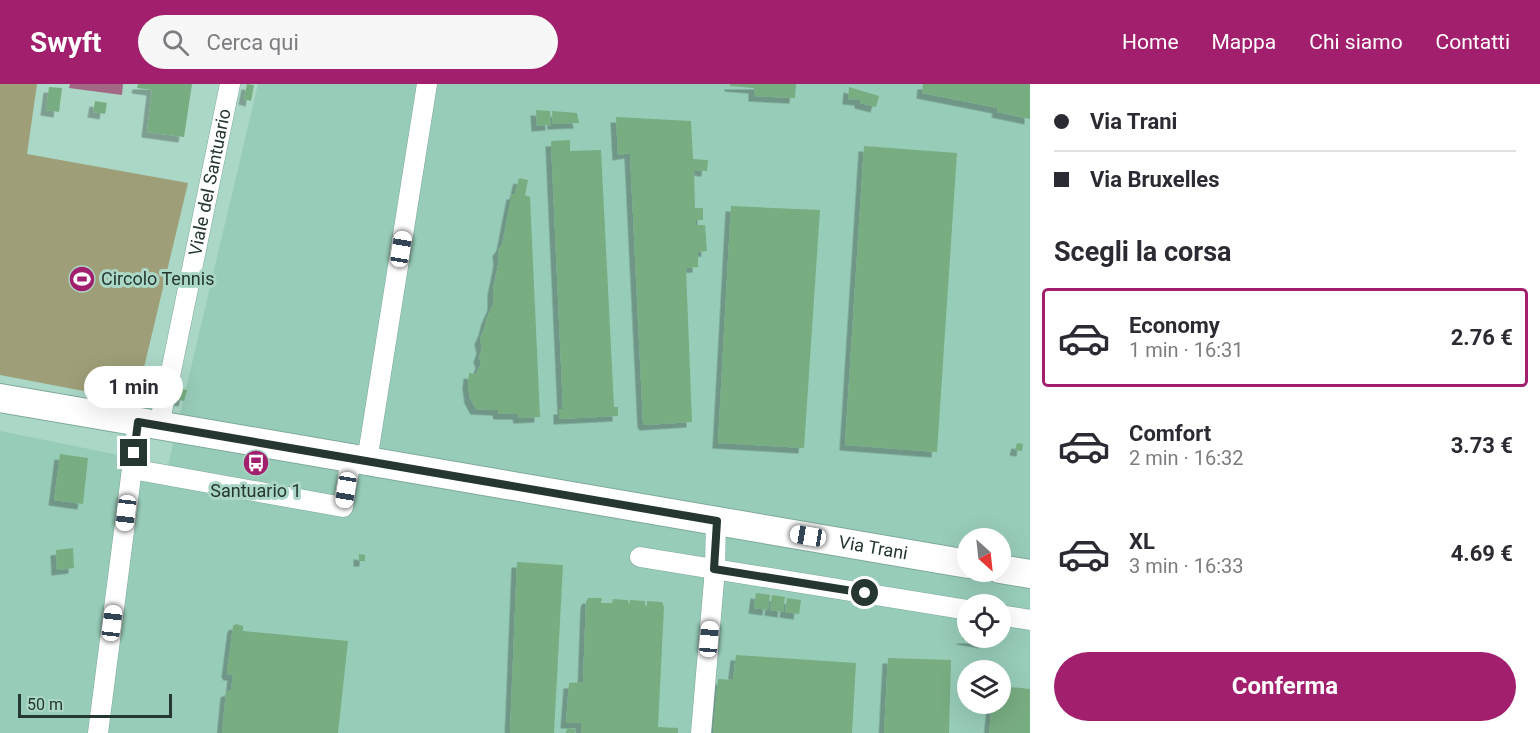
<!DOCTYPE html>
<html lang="it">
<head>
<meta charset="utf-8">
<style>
  :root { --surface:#fff; --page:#f7f7f7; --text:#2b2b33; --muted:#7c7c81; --line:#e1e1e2; --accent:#a21f6e }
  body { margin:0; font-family:Roboto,sans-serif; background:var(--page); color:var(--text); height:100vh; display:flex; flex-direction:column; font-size:22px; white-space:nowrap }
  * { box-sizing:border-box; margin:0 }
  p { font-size:20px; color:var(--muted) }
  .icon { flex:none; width:33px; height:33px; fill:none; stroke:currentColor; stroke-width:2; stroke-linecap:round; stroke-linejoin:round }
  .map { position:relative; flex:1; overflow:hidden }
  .panel { display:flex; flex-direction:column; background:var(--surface); width:510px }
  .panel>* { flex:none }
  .banner { display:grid; align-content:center; height:132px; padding:0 24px; background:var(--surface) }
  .needle { width:39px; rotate:153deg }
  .tools { position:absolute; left:957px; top:444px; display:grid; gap:12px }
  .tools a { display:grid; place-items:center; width:54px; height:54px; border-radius:50%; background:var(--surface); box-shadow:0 6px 24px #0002; font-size:30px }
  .scale { position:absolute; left:18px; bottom:15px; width:154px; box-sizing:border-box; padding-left:6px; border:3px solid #253730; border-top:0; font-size:16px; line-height:21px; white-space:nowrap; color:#253730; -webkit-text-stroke:4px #abd7c6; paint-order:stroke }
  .end { position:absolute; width:27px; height:27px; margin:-14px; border:8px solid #253730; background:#fff; box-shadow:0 0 0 3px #fff }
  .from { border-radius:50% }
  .bubble { position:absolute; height:42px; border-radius:21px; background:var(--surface); box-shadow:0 6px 24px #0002; font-size:20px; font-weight:700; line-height:42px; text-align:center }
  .car { position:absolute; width:18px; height:36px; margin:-18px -9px; border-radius:8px; box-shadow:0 0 4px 2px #0007; background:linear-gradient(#fff 24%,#345 0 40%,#fff 0 76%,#345 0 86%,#fff 0) }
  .banner b { display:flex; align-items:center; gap:21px; height:57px; font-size:22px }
  .banner b+b { border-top:2px solid var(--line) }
  .banner i { width:15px; height:15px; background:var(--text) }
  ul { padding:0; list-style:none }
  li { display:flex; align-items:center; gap:18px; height:99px; margin:0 12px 9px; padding:0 12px; border:3px solid transparent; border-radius:6px }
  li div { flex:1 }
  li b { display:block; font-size:22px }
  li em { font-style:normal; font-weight:700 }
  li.selected { border-color:var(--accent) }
  li>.icon { width:54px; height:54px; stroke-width:1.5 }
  h2 { padding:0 24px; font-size:27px; line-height:72px }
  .cta { display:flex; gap:12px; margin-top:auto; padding:12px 24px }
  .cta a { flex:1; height:69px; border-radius:36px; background:var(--accent); color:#fff; font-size:24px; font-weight:700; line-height:69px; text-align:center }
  header { display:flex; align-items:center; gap:36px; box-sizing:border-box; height:84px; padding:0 30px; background:var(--accent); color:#fff }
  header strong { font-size:28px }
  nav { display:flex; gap:33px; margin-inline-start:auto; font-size:21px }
  .search { width:420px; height:54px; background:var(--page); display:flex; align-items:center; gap:15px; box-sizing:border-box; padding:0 21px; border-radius:33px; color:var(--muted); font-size:22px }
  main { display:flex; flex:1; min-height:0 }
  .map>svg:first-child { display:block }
</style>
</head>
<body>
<header>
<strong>Swyft</strong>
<div class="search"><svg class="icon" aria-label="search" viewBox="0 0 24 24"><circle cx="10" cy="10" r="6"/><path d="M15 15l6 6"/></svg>Cerca qui</div>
<nav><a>Home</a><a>Mappa</a><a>Chi siamo</a><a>Contatti</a></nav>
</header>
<main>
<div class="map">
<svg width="1030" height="649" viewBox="0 0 1030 649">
  <defs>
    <filter id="shadow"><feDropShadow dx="-5.5" dy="5.5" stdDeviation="0" flood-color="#0004"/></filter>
  </defs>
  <rect width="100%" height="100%" fill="#abd7c6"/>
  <!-- built -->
  <path fill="#97ccb8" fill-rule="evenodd" d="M 258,0 L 1030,0 L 1030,649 L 0,649 L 0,347 L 168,381 ZM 968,454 L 1000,454 L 1000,488 L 968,488 ZM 968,520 L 1000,520 L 1000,554 L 968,554 ZM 968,586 L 1000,586 L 1000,620 L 968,620 Z"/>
  <!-- green -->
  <path fill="#9e9f78" d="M 0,0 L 37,0 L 27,70 L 188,99 L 136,317 L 0,291 Z"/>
  <!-- water -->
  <path fill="#a36884" d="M 70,0 L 123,0 L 122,11 L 69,4 Z"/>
  <!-- building -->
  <path fill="#78ad81" filter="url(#shadow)" d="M 138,0 L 192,0 L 184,53 L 147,48 L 152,6 L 137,4 Z
    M 247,0 L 254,1 L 251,17 L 244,15 Z
    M 730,0 L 796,0 L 795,14 L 754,12 L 754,4 L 730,2 Z
    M 923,0 L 1030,0 L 1030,35 L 997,28 L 998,24 L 922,9 Z
    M 49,3 L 62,4 L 59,28 L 46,26 Z
    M 849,3 L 879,12 L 876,23 L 860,19 L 860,16 L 848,15 Z
    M 95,17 L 107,19 L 105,30 L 93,28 Z
    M 536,26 L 550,27 L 551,41 L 537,42 Z
    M 552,27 L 577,29 L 579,39 L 553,40 Z
    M 616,33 L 691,37 L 693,75 L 708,76 L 707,87 L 694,86 L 695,124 L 703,124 L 703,136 L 696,136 L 696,141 L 705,141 L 707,167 L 698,168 L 698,183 L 686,184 L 692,338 L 645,341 L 643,338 L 630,69 L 618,71 Z
    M 570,56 L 570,67 L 601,66 L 614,323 L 618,323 L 618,332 L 559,335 L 559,325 L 563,325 L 551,57 Z
    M 864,62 L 957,69 L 937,368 L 845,361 Z
    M 519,94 L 528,96 L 525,111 L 530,113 L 540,333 L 519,334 L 518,330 L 499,330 L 498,326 L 476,325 L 470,314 L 468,300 L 469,289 L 476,290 L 481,279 L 479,273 L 482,264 L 480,255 L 484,246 L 487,234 L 493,221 L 493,206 L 499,176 L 498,167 L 502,161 L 512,110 L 515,110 Z
    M 731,122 L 820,126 L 804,364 L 718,359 Z
    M 147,298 L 187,306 L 184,317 L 145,309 Z
    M 1017,359 L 1023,360 L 1022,367 L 1015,366 Z
    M 60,370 L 88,374 L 83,420 L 54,416 Z
    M 73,464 L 74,484 L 57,486 L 56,466 Z
    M 359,470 L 365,471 L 365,477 L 359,477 Z
    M 517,478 L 563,481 L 554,649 L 510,649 Z
    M 756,509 L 770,511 L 768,526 L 754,524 Z
    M 772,511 L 785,513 L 783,528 L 770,526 Z
    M 588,514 L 602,514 L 601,519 L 612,519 L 613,515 L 628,516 L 629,521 L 630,516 L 645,517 L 645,521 L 647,522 L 647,517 L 662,518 L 664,523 L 658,643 L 678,644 L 678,649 L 581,649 L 581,639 L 566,639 L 569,599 L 583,598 L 586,518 Z
    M 787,514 L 801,516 L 799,530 L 785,528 Z
    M 236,540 L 243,542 L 243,547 L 348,557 L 338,649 L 222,649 L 226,608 L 231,606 L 233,591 L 229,591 L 227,588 L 233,542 Z
    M 962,554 L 985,554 L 985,559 L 962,555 Z
    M 736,571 L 856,579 L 852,649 L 713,649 L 718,595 L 733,596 Z
    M 888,574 L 951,576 L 949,649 L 884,649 Z
    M 1000,602 L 1030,605 L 1030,649 L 989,649 L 992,620 L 1000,620 Z
    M 567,644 L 575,645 L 575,649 L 566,649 Z"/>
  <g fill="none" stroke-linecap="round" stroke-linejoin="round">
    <defs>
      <g id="street">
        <path id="s1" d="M 168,302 L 230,0"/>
        <path d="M 159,341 L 165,313"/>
        <path d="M 367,377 L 427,0"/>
        <path d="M 132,385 L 343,423 L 351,374"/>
        <path d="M 640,473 L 968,526"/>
        <path d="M 1000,531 L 1030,536"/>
        <path d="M 98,649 L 138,338"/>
        <path d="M 701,649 L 715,485 L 716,437"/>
      </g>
      <g id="secondary">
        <path id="s2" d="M 0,314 L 968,480"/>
        <path d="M 1000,485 L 1030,490"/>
      </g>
    </defs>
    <!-- street casing -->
    <use href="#street" stroke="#7fa999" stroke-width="21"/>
    <!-- secondary casing -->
    <use href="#secondary" stroke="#7fa999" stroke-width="30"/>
    <!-- street -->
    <use href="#street" stroke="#fff" stroke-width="20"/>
    <!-- secondary -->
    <use href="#secondary" stroke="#fff" stroke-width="28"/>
  </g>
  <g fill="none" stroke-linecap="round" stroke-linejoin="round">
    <!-- route -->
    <path stroke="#253730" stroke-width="8" d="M 134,369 L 138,338 L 717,437 L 714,485 L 865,509"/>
  </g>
  <!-- icons -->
  <defs>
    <symbol id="stadium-disc" viewBox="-11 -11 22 22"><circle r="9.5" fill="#a21f6e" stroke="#abd7c6"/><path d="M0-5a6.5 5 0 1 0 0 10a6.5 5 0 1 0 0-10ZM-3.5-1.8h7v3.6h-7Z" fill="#fff"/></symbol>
    <symbol id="bus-disc" viewBox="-11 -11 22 22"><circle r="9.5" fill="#a21f6e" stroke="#abd7c6"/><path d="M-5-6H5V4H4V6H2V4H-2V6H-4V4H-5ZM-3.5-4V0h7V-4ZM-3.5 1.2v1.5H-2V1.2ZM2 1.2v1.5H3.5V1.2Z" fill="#fff"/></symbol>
  </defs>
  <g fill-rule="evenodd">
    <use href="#stadium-disc" x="67" y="180" width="30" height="30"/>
    <use href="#bus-disc" x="241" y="364" width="30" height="30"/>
  </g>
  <g text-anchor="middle" stroke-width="6" stroke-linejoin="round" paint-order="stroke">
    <!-- street labels -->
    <g font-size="18" fill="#253730" stroke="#abd7c6">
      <text dy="6" stroke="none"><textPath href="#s1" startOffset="208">Viale del Santuario</textPath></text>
      <text dy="6" stroke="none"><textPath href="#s2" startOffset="886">Via Trani</textPath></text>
    </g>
    <!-- poi labels -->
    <g font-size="18" fill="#253730" stroke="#abd7c6" text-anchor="start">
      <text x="101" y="201">Circolo Tennis</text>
      <text x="256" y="413" text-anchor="middle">Santuario 1</text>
    </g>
  </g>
</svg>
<div class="tools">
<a><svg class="needle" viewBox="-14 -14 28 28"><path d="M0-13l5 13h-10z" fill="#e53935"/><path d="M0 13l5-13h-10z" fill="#7c7c81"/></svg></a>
<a><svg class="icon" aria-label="locate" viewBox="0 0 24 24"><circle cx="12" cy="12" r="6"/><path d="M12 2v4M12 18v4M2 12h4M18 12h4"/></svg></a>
<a><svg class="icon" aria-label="layers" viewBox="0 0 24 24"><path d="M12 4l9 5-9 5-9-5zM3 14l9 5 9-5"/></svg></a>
</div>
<div class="scale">50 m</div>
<i class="end from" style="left:865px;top:509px"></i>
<i class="end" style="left:134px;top:369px"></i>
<div class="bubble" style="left:84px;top:282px;width:99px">1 min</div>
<i class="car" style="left:401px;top:165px;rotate:9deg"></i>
<i class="car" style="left:346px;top:406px;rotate:189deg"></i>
<i class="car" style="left:126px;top:429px;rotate:187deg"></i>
<i class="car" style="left:808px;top:452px;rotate:279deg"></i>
<i class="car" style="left:112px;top:539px;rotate:7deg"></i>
<i class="car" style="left:709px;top:555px;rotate:5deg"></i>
</div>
<section class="panel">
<div class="banner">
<b><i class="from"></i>Via Trani</b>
<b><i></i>Via Bruxelles</b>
</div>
<h2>Scegli la corsa</h2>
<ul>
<li class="selected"><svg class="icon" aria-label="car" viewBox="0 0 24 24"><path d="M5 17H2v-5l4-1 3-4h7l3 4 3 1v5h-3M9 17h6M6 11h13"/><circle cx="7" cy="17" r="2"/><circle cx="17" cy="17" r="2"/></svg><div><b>Economy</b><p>1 min · 16:31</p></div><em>2.76 €</em></li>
<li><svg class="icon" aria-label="car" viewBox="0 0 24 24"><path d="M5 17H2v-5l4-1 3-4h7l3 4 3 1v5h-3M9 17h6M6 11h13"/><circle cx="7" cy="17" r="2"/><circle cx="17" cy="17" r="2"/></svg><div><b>Comfort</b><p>2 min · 16:32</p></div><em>3.73 €</em></li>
<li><svg class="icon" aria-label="car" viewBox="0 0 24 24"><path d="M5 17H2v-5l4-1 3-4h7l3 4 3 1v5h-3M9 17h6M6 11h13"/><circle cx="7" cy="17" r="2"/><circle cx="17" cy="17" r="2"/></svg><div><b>XL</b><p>3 min · 16:33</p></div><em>4.69 €</em></li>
</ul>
<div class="cta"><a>Conferma</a></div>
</section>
</main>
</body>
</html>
